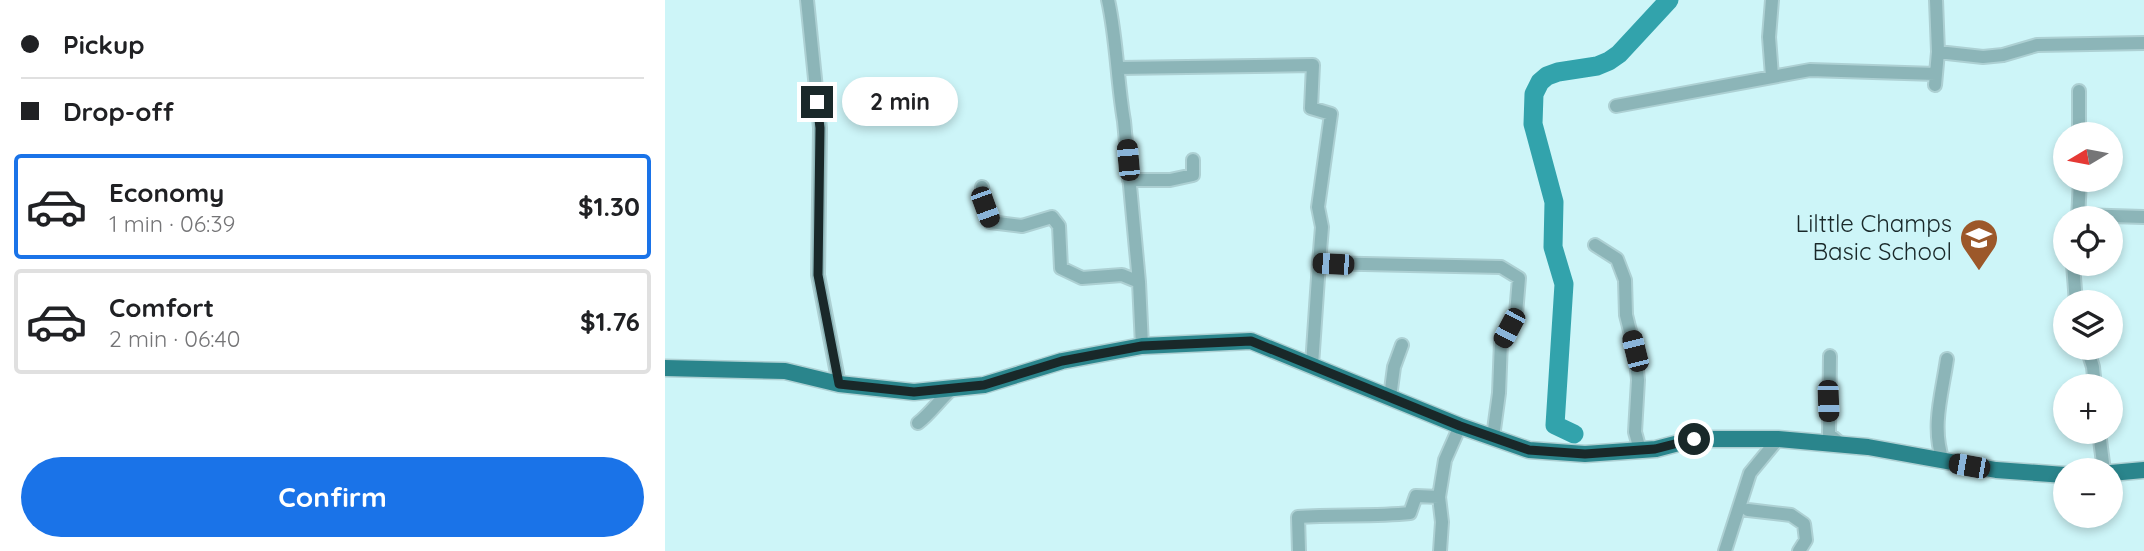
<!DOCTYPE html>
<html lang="en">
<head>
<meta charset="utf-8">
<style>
  :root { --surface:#fff; --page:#f2f2f2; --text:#202124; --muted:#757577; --line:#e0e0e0; --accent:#1a73e8 }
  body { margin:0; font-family:Quicksand,sans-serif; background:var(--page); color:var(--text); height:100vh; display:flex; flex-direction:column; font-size:26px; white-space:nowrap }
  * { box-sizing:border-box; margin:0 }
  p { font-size:23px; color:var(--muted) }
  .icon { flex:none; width:38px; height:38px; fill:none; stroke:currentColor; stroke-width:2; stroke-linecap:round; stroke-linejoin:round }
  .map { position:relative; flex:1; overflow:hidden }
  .drawer { display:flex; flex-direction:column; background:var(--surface); width:665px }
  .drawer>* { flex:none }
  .banner { display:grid; align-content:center; height:154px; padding:0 21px; background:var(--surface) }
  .needle { width:46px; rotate:260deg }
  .buttons { position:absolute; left:1388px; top:122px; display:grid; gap:14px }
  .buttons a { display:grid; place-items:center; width:70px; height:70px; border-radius:50%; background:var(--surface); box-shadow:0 4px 10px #0003; font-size:35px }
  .end { position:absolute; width:32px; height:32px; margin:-16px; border:9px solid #192829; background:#fff; box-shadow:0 0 0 4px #fff }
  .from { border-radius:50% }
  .bubble { position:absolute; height:49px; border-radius:24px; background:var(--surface); box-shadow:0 4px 10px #0003; font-size:23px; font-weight:700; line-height:49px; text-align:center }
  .car { position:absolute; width:21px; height:42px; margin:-21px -10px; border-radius:9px; box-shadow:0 0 5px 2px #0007; background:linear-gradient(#222 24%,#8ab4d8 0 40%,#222 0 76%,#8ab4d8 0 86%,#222 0) }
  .banner b { display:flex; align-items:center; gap:24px; height:66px; font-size:26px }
  .banner b+b { border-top:2px solid var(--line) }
  .banner i { width:18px; height:18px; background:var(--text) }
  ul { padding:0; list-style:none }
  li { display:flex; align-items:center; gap:21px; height:105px; margin:0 14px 10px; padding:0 7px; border:4px solid var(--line); border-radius:7px }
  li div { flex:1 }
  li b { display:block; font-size:26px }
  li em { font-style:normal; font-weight:700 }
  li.on { border-color:var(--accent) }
  li>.icon { width:63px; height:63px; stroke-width:1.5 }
  .primary-button { display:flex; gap:14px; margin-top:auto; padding:14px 21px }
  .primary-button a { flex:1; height:80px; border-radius:42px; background:var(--accent); color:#fff; font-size:28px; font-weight:700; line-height:80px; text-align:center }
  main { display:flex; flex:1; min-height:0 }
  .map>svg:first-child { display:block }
</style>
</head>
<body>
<main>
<section class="drawer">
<div class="banner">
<b><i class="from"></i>Pickup</b>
<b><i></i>Drop-off</b>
</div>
<ul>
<li class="on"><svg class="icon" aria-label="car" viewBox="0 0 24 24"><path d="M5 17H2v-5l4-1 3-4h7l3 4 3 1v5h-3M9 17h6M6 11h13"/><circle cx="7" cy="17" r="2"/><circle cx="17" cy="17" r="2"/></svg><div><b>Economy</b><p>1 min · 06:39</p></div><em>$1.30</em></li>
<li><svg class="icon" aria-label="car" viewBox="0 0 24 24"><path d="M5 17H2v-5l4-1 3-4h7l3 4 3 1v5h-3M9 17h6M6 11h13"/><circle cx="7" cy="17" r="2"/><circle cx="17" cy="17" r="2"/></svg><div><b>Comfort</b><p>2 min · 06:40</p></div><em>$1.76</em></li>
</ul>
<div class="primary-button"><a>Confirm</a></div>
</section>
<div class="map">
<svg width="1479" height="551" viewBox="0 0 1479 551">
  <rect width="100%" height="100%" fill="#cdf5f8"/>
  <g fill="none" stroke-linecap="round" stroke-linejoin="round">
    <!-- river -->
    <path stroke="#32a3ac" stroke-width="19" d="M 909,434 L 890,425 L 899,284 L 888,247 L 889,202 L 868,124 L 869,94 L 875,82 L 882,76 L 893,72 L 932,66 L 944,61 L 954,54 L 1004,0"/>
    <defs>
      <path id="minor" d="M 142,0 L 155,128 L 153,275 L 174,384
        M 443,0 C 452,40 452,81 459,121 L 474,282 L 477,346
        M 1273,52 L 1318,57 L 1338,55 L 1372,45 L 1479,43
        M 454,68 L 648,65 L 646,108 L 666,114 L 653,207 L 657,227 L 654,263
        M 1107,76 L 1104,37 L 1107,0
        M 1270,85 L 1273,52 L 1271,0
        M 1414,91 L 1414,135
        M 951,106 L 1145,70 L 1271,74
        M 464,180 L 505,180 L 528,175 L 528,160
        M 317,187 L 320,207 L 325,222 L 357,226 L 387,217 L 394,226 L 396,268 L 417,278 L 457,275 L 474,282
        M 1413,215 L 1479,217
        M 1413,219 L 1415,180
        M 930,245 L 952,259 L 960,280 L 961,315 L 970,351 L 973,380 L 970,432 L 975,450
        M 1408,264 L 1411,303
        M 1422,348 L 1428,367 L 1430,387
        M 1165,356 L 1164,434 L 1176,444
        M 647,365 L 654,263 L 836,267 L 854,278 L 851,314 L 836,341 L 834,393 L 828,437
        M 725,397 L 729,367 L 737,345
        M 253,423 C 266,413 275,399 288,388
        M 1434,432 L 1439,471
        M 1278,461 C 1266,427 1277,394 1282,359
        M 1083,510 L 1126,515 L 1139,524 L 1141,540 L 1134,551
        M 634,551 L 633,517 C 671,514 708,517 745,513 L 751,496 L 774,497
        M 775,551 L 777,522 L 774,497 L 780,460 L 795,426
        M 1060,551 L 1085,473 L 1113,439"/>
      <path id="major" d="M 0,368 L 120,371 L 174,384 L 249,392 L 319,385 L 397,361 L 477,346 L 586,341 L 795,426 L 864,450 L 920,454 L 991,449 L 1029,439 L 1113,439 L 1203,447 L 1331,470 L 1400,475
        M 1446,473 L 1479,470"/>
    </defs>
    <!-- minor casing -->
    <use href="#minor" stroke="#add0d3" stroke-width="16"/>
    <!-- major casing -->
    <use href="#major" stroke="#add0d3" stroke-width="19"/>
    <!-- minor -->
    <use href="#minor" stroke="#8cb5b8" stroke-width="12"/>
    <!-- major -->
    <use href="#major" stroke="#2a858c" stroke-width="16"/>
  </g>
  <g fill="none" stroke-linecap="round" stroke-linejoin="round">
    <!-- route -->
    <path stroke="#192829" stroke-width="9" d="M 152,102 L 155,128 L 153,275 L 174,384 L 249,392 L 319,385 L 397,361 L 477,346 L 586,341 L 795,426 L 864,450 L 920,454 L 990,449 L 1029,439"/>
  </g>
  <!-- icons -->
  <defs>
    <symbol id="school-pin" viewBox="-11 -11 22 30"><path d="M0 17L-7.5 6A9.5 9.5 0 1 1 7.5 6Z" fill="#9c582a" stroke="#cdf5f8"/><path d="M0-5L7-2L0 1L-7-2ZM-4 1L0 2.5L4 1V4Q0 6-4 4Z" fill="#fff"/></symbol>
  </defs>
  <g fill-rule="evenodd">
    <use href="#school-pin" x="1292" y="216" width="44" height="60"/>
  </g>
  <g text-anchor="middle" stroke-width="5" stroke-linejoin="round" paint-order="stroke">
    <!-- poi labels -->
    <g font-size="24" fill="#192829" stroke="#cdf5f8" text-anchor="end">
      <text x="1287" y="232">Lilttle Champs<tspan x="1287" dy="28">Basic School</tspan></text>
    </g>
  </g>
</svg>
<div class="buttons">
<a><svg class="needle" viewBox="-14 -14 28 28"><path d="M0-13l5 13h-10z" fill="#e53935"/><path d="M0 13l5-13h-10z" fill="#757577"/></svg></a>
<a><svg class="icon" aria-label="locate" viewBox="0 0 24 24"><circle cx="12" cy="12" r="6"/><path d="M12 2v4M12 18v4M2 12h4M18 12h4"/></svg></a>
<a><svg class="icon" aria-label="layers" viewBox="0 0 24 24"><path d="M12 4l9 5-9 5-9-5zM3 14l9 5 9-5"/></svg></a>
<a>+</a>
<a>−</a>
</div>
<i class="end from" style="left:1029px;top:439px"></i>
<i class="end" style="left:152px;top:102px"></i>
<div class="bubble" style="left:177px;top:77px;width:116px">2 min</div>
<i class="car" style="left:463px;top:160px;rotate:355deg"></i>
<i class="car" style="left:320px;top:207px;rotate:160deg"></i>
<i class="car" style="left:668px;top:264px;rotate:273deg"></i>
<i class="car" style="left:844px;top:328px;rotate:208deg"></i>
<i class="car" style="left:970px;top:351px;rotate:346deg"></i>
<i class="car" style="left:1163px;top:401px;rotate:178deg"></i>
<i class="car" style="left:1304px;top:466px;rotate:280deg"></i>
</div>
</main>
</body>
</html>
